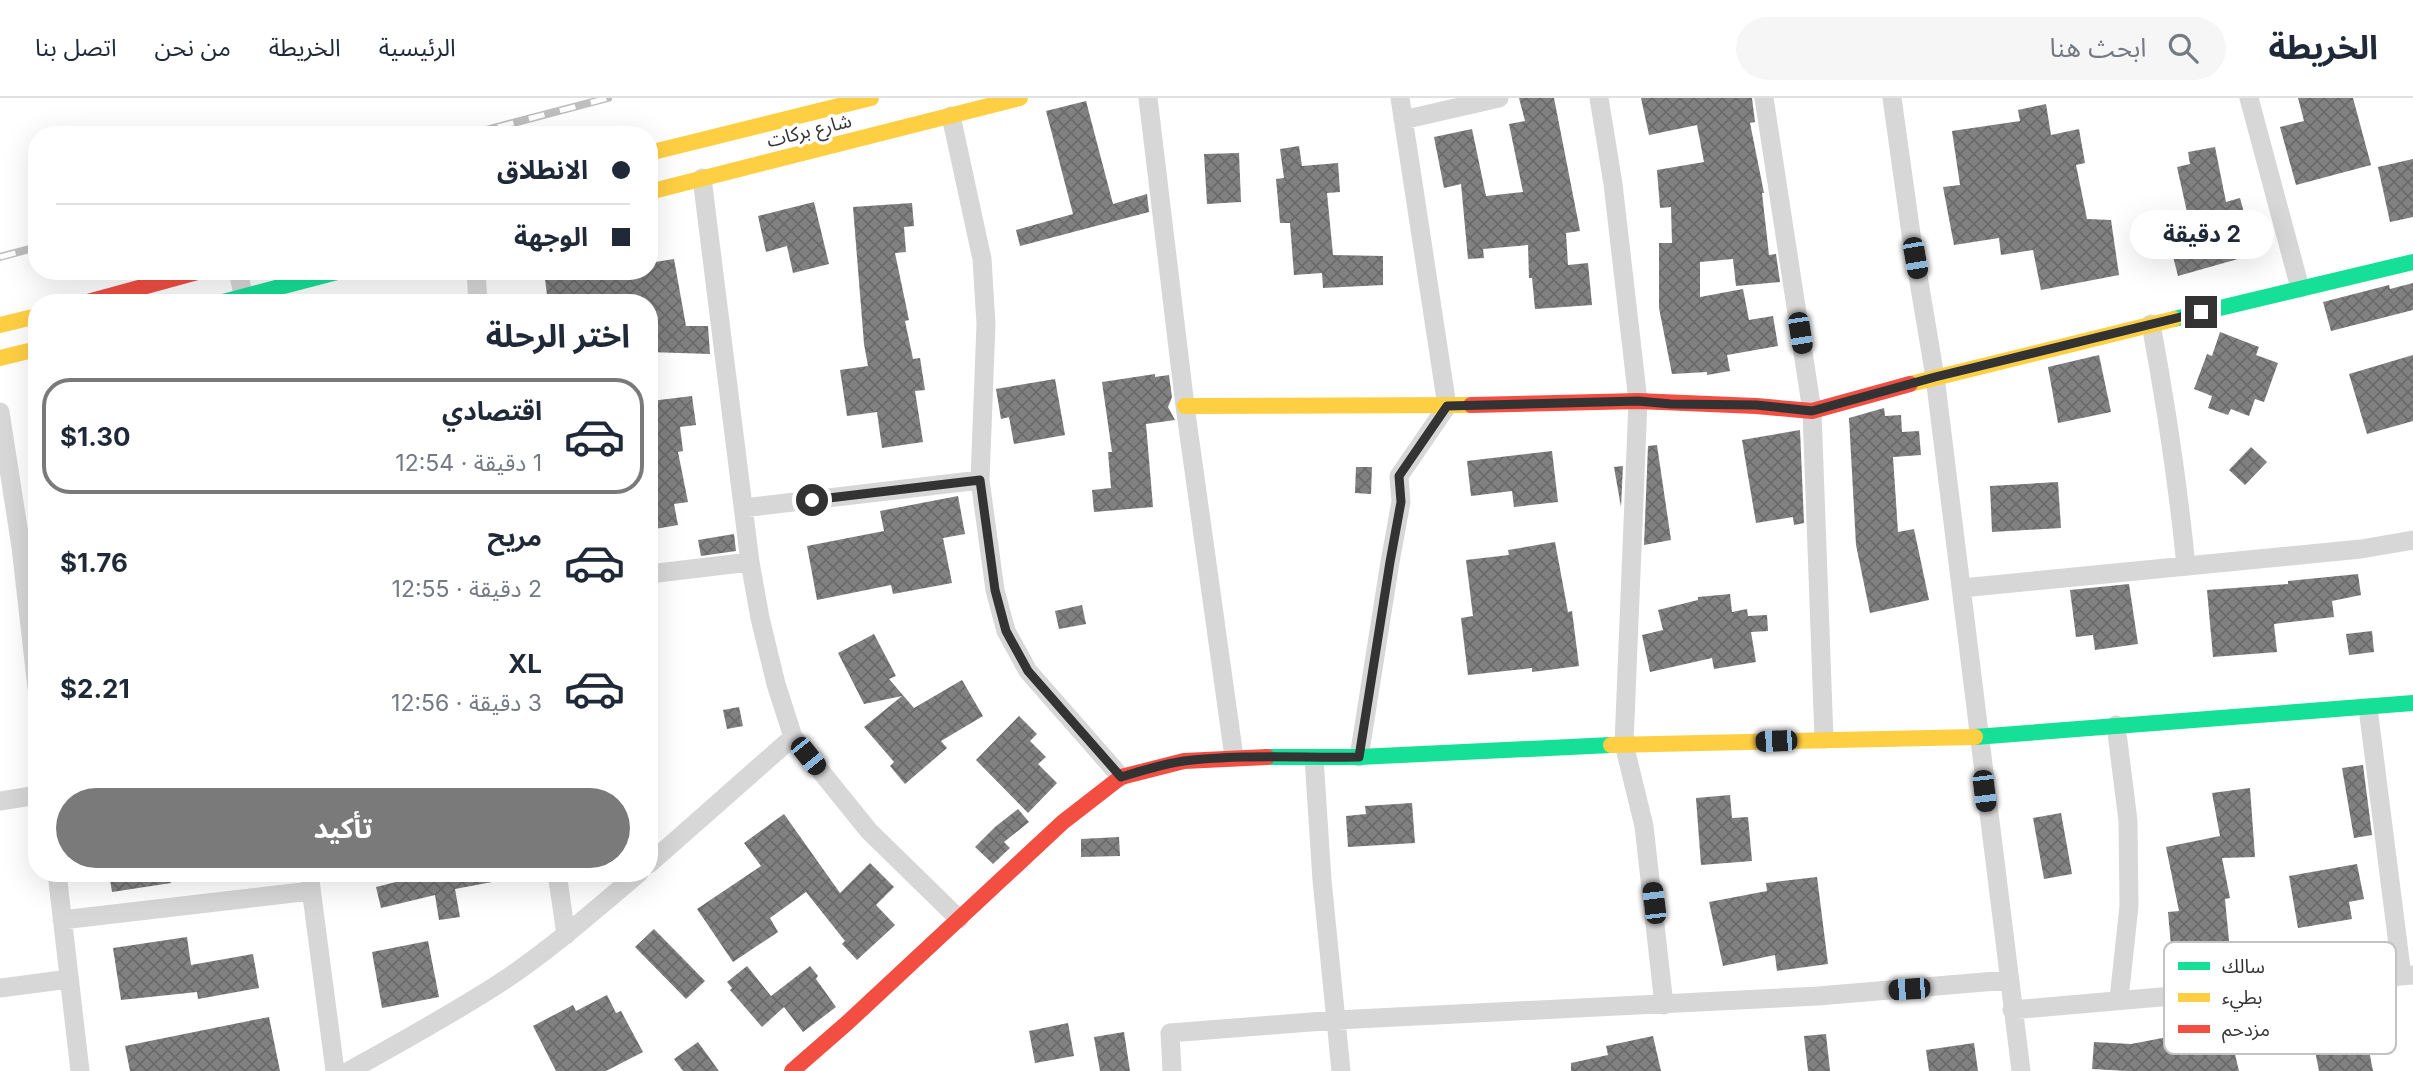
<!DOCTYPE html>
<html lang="ar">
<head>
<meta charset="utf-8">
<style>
  :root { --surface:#fff; --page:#f6f6f7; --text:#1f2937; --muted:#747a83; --line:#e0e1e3; --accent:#7a7a7a }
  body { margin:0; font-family:Inter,"Noto Sans Arabic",sans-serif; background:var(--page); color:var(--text); direction:rtl; height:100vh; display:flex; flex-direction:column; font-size:26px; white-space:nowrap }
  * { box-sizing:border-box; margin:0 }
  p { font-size:23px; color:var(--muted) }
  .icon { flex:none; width:38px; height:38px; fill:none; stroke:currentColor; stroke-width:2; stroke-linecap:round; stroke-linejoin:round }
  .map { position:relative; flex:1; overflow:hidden; direction:ltr }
  .panel { position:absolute; left:28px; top:196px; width:630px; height:588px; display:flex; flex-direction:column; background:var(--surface); border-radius:28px; box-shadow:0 7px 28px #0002; direction:rtl }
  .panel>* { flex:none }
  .hud { position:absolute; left:28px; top:28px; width:630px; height:154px; border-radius:28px; box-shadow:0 7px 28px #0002; direction:rtl; display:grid; align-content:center; height:154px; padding:0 28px; background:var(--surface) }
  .end { position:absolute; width:32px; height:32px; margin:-16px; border:9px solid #333; background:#fff; box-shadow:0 0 0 4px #fff }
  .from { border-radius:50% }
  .bubble { position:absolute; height:49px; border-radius:24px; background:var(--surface); box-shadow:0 7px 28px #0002; font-size:23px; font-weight:700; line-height:49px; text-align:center; direction:rtl }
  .car { position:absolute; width:21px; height:42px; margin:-21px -10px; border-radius:9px; box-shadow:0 0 5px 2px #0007; background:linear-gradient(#222 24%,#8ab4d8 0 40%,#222 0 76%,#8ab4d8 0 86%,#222 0) }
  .hud b { display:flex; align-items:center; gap:24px; height:66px; font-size:26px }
  .hud b+b { border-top:2px solid var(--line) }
  .hud i { width:18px; height:18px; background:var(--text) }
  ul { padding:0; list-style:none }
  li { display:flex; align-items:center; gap:21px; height:116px; margin:0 14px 10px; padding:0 14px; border:4px solid transparent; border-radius:28px }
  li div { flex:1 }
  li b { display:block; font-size:26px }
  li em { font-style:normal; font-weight:700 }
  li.on { border-color:var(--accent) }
  li>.icon { width:63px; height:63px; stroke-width:1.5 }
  h2 { padding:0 28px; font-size:32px; line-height:84px }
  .action { display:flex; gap:14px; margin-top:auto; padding:14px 28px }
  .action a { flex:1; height:80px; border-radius:42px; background:var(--accent); color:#fff; font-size:28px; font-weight:700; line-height:80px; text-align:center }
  header { display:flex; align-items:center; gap:42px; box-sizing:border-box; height:98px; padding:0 35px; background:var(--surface); border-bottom:2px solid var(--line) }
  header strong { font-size:33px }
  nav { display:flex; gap:38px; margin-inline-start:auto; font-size:24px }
  .search { width:490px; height:63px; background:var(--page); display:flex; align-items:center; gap:18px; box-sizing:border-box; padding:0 24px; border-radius:38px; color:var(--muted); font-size:26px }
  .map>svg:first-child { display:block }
</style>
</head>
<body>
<header>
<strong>الخريطة</strong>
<div class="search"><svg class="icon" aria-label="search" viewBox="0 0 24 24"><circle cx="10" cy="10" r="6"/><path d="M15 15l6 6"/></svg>ابحث هنا</div>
<nav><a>الرئيسية</a><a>الخريطة</a><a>من نحن</a><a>اتصل بنا</a></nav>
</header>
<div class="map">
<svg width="2413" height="973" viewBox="0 0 2413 973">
  <defs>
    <pattern id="building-cross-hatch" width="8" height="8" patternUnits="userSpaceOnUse" patternTransform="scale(1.75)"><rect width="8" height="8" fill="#818181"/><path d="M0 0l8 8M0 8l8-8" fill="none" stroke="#6a6a6a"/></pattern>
  </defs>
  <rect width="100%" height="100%" fill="#fff"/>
  <!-- building -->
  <path fill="url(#building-cross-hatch)" d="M 1519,0 L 1554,0 L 1580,133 L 1566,135 L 1568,167 L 1588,165 L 1592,207 L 1535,211 L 1532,180 L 1529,180 L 1528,147 L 1483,151 L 1484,160 L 1468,161 L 1461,86 L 1444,90 L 1434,39 L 1472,31 L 1486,98 L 1523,94 L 1509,26 L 1525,23 Z
    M 1641,0 L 1752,0 L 1755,24 L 1750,25 L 1764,95 L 1762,95 L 1769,157 L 1776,156 L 1780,184 L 1736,188 L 1733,161 L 1700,164 L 1700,199 L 1743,191 L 1749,222 L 1773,218 L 1778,248 L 1727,257 L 1730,273 L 1707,277 L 1707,274 L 1672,276 L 1659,210 L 1659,145 L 1672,145 L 1671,109 L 1660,110 L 1657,72 L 1704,64 L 1697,27 L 1649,37 Z
    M 2298,0 L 2353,0 L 2371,67 L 2296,87 L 2280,29 L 2304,23 Z
    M 1086,3 L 1113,106 L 1147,96 L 1149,114 L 1020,148 L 1016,132 L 1073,116 L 1046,13 Z
    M 2046,6 L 2051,37 L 2079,31 L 2085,65 L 2076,67 L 2087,121 L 2111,122 L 2119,177 L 2041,192 L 2033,152 L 2001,157 L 1999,140 L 1954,147 L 1943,89 L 1960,87 L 1952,33 L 2020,23 L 2018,12 Z
    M 1299,48 L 1302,68 L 1338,65 L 1340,94 L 1327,95 L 1333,157 L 1383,158 L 1383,187 L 1323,190 L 1322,175 L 1294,177 L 1290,125 L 1280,125 L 1276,81 L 1284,80 L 1280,51 Z
    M 2215,49 L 2226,104 L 2240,100 L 2246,122 L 2257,119 L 2266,153 L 2178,178 L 2166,131 L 2181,128 L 2178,116 L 2187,114 L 2177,69 L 2190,66 L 2188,54 Z
    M 1239,55 L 1241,104 L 1207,106 L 1204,56 Z
    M 2413,61 L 2413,119 L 2390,124 L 2378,69 Z
    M 814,104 L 829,166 L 793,175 L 787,148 L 766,154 L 758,118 Z
    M 912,105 L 914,128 L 904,129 L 906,154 L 895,155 L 909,222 L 905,223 L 913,261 L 920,260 L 925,292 L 915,293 L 923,344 L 882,350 L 877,314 L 847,318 L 840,272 L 868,268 L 864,246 L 853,109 Z
    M 674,161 L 686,228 L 708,228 L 710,256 L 649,254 L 649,205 L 548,205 L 544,173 L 649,173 L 649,165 Z
    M 2413,185 L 2413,212 L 2331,233 L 2323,204 L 2389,187 L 2390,191 Z
    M 2220,234 L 2259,249 L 2256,257 L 2278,265 L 2264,304 L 2255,301 L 2249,318 L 2231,311 L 2228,317 L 2208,310 L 2212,298 L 2194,291 L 2207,256 L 2212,258 Z
    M 2099,257 L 2111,314 L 2058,325 L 2048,269 Z
    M 2413,257 L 2413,323 L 2367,336 L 2349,276 Z
    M 1155,276 L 1155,279 L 1169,277 L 1172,299 L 1168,309 L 1175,322 L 1146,326 L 1153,409 L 1094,414 L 1092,392 L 1111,390 L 1108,354 L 1112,354 L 1102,284 Z
    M 1055,281 L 1065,337 L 1014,346 L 1009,319 L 1001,321 L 996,291 Z
    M 692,298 L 696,327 L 680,329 L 683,353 L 678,354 L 688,404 L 674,406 L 678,427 L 649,432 L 649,317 L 653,317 L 651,303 Z
    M 1884,310 L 1885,318 L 1901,317 L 1902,334 L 1919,333 L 1921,357 L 1893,359 L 1898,434 L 1914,431 L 1929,502 L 1870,515 L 1856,447 L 1849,320 Z
    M 1800,332 L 1804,425 L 1794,427 L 1793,419 L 1756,425 L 1742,342 Z
    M 1657,347 L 1671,442 L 1644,447 L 1648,348 Z
    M 2251,349 L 2267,364 L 2245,387 L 2229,372 Z
    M 1552,353 L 1558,404 L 1514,409 L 1512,393 L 1471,398 L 1467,363 Z
    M 1623,368 L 1621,409 L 1614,369 Z
    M 1356,369 L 1372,369 L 1371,396 L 1355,395 Z
    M 2058,384 L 2061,430 L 1992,434 L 1990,388 Z
    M 958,398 L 965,436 L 943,440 L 952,485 L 893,496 L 891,487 L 817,502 L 807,448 L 884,433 L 880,413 Z
    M 734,436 L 736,453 L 701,458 L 698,442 Z
    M 1555,444 L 1568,514 L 1572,513 L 1579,568 L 1532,574 L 1532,570 L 1468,577 L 1461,520 L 1473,518 L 1466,462 L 1509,457 L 1508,452 Z
    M 2358,476 L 2361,497 L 2332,503 L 2334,519 L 2274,526 L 2277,554 L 2213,559 L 2207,492 L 2288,486 L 2288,483 Z
    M 2129,486 L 2138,546 L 2095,552 L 2093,537 L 2076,539 L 2070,492 Z
    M 1730,496 L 1732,514 L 1747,511 L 1748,518 L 1767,517 L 1768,533 L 1751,534 L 1756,564 L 1714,571 L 1712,560 L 1650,574 L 1642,537 L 1663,532 L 1658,512 L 1698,502 L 1698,499 Z
    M 1082,507 L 1086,526 L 1059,531 L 1055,513 Z
    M 2372,533 L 2374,554 L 2349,557 L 2346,536 Z
    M 874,536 L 896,578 L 889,581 L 914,610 L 962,582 L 983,618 L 941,643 L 947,650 L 905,686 L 890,668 L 894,664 L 864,629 L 902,598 L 864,606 L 838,555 Z
    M 739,609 L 743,628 L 727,631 L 723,612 Z
    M 1019,618 L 1037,636 L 1030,643 L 1046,659 L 1038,666 L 1057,685 L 1028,715 L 976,662 Z
    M 2363,667 L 2372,737 L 2354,740 L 2342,670 Z
    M 2250,690 L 2255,759 L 2222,760 L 2230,800 L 2225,801 L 2229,843 L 2171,848 L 2168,814 L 2179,813 L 2166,749 L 2220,738 L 2212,695 Z
    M 1730,697 L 1732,720 L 1748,719 L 1752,763 L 1701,767 L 1696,700 Z
    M 1412,705 L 1415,745 L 1348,749 L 1346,718 L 1366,716 L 1365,708 Z
    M 1018,711 L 1029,724 L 1004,744 L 1010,750 L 993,766 L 975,749 L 995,729 Z
    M 2061,715 L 2072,776 L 2044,781 L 2033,720 Z
    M 784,716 L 840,795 L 870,765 L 894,789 L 876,807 L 895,827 L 857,862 L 842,846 L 845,843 L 806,794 L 770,820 L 778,834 L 733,864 L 697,811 L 761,768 L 744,745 Z
    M 1119,739 L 1120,758 L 1081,759 L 1081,741 Z
    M 2357,766 L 2364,801 L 2349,804 L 2352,821 L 2298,830 L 2289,778 Z
    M 109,775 L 170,775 L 171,785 L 112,794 Z
    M 394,775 L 492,775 L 492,784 L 455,791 L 460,819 L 439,822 L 435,797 L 381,810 L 376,789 L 396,784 Z
    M 1817,779 L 1828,866 L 1777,873 L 1775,857 L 1723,868 L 1709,804 L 1767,793 L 1766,785 Z
    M 654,831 L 705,883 L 686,901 L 635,849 Z
    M 187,839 L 191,867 L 253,856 L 259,890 L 198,901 L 197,894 L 121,902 L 113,850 Z
    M 428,843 L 439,899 L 382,910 L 372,854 Z
    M 747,868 L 771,898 L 810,868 L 818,878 L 816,881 L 836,909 L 803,934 L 784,909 L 762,929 L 730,892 L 732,890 L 727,884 Z
    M 607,897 L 616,915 L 621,913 L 643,954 L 606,973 L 556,973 L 533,928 L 573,907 L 576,913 Z
    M 2359,901 L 2373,973 L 2319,973 L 2307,912 Z
    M 269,919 L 280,973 L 130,973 L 125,948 Z
    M 2227,923 L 2239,973 L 2127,973 L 2092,971 L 2094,944 L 2131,946 L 2178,937 L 2177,933 Z
    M 1068,925 L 1074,958 L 1035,965 L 1029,933 Z
    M 1124,934 L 1130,973 L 1100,973 L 1094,939 Z
    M 1826,936 L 1830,973 L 1808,973 L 1804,938 Z
    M 1653,938 L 1661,973 L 1571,973 L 1571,965 L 1608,957 L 1606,948 Z
    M 698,944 L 719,973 L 683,973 L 674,961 Z
    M 1974,945 L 1978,973 L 1929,973 L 1926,952 Z"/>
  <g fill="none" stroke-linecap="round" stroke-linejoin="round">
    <!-- street -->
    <path stroke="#d7d7d7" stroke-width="19" d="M 1148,0 L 1185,308 L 1234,659
      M 1599,0 L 1613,86 L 1638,303 L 1624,646 L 1644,728 L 1664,907
      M 1764,0 L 1812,313 L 1824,641
      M 1892,0 L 1911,136 L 1935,279 L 2021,973
      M 2249,0 L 2300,190
      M 951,18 L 982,161 L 986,226 L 980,382 L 995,492 L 1006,533 L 1028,573 L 1121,679
      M 1403,22 L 1499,0
      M 702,80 L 750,464 L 760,520 L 776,586 L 793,639 L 869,733 L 959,821
      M 238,173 L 245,205
      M 476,173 L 478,205
      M 2151,226 C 2166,307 2178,386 2186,468
      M 0,314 L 21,449 L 37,590
      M 743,410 L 980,382
      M 649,476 L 750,464
      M 1962,490 L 2361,451 L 2413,442
      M 2368,610 L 2402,878
      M 2116,627 L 2128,723 L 2129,808 L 2119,901
      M 1359,659 L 1390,464 L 1401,404 L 1399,378 L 1447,308 L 1400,0
      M 1314,660 L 1322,782 L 1341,973
      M 0,703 L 37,697
      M 649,766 L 793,639
      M 57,775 L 80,973
      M 309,775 L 335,973
      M 557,775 L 566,837
      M 62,822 L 311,793
      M 0,890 L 69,881
      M 2012,912 L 2413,877
      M 349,973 C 401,944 454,915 503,883 C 551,851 595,812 639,775
      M 1172,973 L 1170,935 L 1336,922 L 1818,898 L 2008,882"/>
    <!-- fast -->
    <path stroke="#16e098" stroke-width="16" d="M 219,205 L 341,173
      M 2174,221 L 2413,164
      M 1975,639 L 2413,605
      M 1267,659 L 1359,659 L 1611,647"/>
    <!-- slow -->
    <path stroke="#ffcf43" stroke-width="16" d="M 649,55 L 871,0
      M 649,94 L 1020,0
      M 0,227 L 37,218
      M 0,260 L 37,251
      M 1910,286 L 2174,221
      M 1185,308 L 1471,307
      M 1611,647 L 1975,639"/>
    <!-- jam -->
    <path stroke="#f24e42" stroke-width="16" d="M 84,205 L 201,173
      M 1471,307 L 1638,303 L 1756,308 L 1812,313 L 1910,286
      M 792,973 L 847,925 L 1063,724 L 1121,679 L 1184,663 L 1267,659"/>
    <defs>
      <path id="rail" d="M 467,37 L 608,0
        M 0,159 L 37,149"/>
    </defs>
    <!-- rail casing -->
    <use href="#rail" stroke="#bebebe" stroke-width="8"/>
    <!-- rail -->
    <use href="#rail" stroke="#fff" stroke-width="5" stroke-dasharray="16" stroke-linecap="butt"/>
  </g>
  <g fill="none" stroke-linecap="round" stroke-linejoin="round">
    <!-- route -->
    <path stroke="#333" stroke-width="9" d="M 812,402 L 980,382 L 995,492 L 1006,533 L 1028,573 L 1121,679 C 1141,673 1162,666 1184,663 C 1242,656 1301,660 1359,659 L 1390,464 L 1401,404 L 1399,378 L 1447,308 L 1638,303 L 1671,306 L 1756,307 L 1812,313 L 1935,279 L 2201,214"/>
  </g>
  <g text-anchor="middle" stroke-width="7" stroke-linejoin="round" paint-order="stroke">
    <!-- street labels -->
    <g font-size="19" fill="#333" stroke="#fff">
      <text transform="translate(809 32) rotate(-14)" y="7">شارع بركات</text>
    </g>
  </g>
  <!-- legend -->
  <rect x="2164" y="844" width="232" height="112" rx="10" fill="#fff" stroke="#c2c2c2" stroke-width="2"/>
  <rect x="2178" y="864" width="32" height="8" fill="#16e098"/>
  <rect x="2178" y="895" width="32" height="9" fill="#ffcf43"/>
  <rect x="2178" y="927" width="32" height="8" fill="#f24e42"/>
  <g font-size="19" fill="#333">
    <text x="2222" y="875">سالك</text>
    <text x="2222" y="906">بطيء</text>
    <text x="2222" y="938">مزدحم</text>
  </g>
</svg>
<i class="end from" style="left:812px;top:402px"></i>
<i class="end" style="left:2201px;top:214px"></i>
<div class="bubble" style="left:2130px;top:112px;width:144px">2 دقيقة</div>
<i class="car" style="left:1915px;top:160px;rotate:170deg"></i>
<i class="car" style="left:1800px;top:235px;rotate:171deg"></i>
<i class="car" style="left:1776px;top:643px;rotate:268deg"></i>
<i class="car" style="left:808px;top:658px;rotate:141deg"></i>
<i class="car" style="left:1984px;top:693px;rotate:173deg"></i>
<i class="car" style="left:1654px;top:805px;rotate:353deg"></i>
<i class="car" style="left:1909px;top:891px;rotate:266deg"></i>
<div class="hud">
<b><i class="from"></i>الانطلاق</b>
<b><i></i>الوجهة</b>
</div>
<section class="panel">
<h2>اختر الرحلة</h2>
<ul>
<li class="on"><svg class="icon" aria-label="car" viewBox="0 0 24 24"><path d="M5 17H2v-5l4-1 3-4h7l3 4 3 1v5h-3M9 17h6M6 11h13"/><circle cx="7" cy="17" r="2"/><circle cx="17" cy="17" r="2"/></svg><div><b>اقتصادي</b><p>1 دقيقة · 12:54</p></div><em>$1.30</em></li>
<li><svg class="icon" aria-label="car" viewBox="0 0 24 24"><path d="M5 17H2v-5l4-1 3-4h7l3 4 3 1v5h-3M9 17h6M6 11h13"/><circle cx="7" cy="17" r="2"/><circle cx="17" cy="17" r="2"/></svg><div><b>مريح</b><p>2 دقيقة · 12:55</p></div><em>$1.76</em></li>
<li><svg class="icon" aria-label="car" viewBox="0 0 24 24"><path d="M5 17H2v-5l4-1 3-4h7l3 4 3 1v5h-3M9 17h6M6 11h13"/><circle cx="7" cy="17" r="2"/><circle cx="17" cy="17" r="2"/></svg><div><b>XL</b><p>3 دقيقة · 12:56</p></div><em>$2.21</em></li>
</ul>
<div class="action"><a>تأكيد</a></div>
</section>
</div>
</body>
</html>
